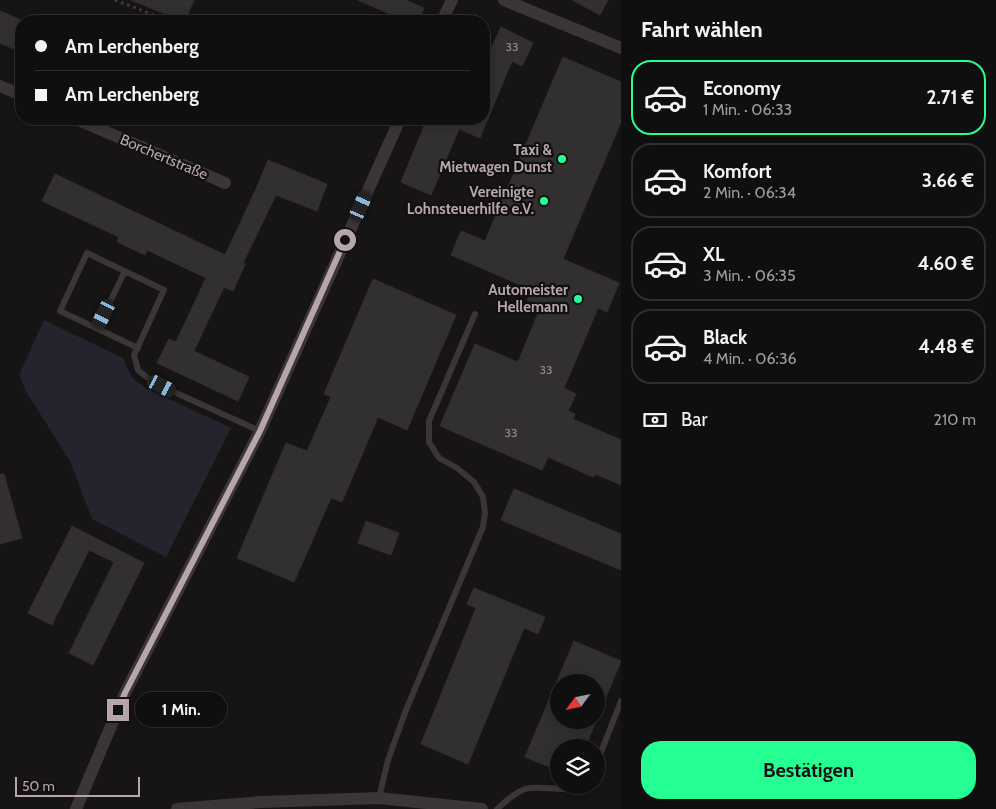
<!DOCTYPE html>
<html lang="de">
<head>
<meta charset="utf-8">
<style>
  :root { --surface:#100f10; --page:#1e1d1e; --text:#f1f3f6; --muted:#9c9c9f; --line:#302f30; --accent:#24fe93 }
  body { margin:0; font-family:Cabin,sans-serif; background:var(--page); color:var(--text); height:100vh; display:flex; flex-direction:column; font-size:19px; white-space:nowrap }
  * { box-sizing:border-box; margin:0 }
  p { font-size:16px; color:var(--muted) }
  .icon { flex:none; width:28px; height:28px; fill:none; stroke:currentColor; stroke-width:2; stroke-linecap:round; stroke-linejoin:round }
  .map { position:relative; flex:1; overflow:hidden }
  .drawer { display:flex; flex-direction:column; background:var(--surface); width:375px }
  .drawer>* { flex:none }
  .top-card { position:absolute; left:15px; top:15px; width:475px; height:110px; border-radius:20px; box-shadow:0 2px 12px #0003,0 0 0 1px var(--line); display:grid; align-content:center; height:110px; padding:0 20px; background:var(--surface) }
  .needle { width:32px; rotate:237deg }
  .controls { position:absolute; left:550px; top:674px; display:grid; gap:10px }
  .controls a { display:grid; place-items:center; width:55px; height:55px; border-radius:50%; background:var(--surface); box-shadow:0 2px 12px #0003,0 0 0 1px var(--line); font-size:25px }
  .scale { position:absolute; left:15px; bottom:12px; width:125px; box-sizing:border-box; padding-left:5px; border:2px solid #b7a5ae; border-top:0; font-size:14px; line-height:18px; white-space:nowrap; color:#b7a5ae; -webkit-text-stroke:4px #110f10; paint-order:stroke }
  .end { position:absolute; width:22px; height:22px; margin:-11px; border:6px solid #b7a5ae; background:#111; box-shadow:0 0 0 2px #111 }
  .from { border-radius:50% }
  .bubble { position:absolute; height:35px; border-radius:18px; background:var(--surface); box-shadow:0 2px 12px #0003,0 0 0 1px var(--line); font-size:16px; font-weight:700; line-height:35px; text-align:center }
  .car { position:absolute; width:15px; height:30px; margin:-15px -8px; border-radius:6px; box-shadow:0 0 4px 1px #0007; background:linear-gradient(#222 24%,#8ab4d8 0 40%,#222 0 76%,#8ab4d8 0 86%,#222 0) }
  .top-card b { display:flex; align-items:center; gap:18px; height:48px; font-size:19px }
  .top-card b+b { border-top:1px solid var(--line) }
  .top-card i { width:12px; height:12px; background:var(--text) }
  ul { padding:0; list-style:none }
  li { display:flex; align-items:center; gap:15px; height:75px; margin:0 10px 8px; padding:0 10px; border:2px solid var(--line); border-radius:20px }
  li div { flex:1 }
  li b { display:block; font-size:19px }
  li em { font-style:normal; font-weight:700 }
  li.current { border-color:var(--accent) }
  li>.icon { width:45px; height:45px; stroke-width:1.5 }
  h2 { padding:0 20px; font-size:22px; line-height:60px }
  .pay { display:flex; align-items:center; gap:12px; height:55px; padding:0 20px; font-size:19px }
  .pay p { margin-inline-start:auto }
  .action { display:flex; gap:10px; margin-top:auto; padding:10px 20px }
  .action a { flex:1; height:58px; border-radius:20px; background:var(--accent); color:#111; font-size:20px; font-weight:700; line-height:58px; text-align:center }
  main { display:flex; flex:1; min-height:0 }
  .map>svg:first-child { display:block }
</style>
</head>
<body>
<main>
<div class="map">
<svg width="621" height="809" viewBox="0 0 621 809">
  <rect width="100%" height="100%" fill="#161415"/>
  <!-- green -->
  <path fill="#24242e" d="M 44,320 L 123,358 L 131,376 L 137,382 L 146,388 L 231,428 L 166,557 L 92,519 L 70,461 L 27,393 L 19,375 Z"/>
  <!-- building -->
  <path fill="#322f30" stroke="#322e2f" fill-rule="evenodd" d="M 131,0 L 194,0 L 185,21 L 182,21 Z
    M 358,0 L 406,0 L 424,8 L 418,21 L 406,21 Z
    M 572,0 L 608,0 L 600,15 Z
    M 0,11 L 21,20 L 21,52 L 0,43 Z
    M 501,27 L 533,43 L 522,66 L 512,61 L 480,138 L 459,129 L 431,195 L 401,182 L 427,119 L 484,119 L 484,64 Z
    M 563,57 L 621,82 L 621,122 L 563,259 L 619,283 L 607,312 L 598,308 L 564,388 L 576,394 L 568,411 L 575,414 L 573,419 L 621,440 L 621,485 L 595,474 L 593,477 L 548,457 L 542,470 L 440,426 L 475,344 L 518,362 L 541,306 L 527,300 L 532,290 L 451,255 L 461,231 L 485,241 Z
    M 268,160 L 327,184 L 317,211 L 276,195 L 243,263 L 245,264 L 233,291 L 224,287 L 194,351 L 249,377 L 238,401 L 157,363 L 169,339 L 176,342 L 206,278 L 147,250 L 145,255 L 117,242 L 119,237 L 42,201 L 55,174 L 225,255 L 256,189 Z
    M 373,279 L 456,315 L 407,430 L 378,417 L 342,502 L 331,498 L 294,582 L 237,558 L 286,443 L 307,451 L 331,397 L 324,394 Z
    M 0,474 L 4,474 L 22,538 L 0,544 Z
    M 514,489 L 621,534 L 621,570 L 501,520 Z
    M 366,521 L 399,533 L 391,555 L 358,543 Z
    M 72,526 L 144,563 L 93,665 L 69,653 L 114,562 L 89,550 L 52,625 L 28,613 Z
    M 474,588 L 545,617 L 538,634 L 524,628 L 468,764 L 421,744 L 476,608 L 467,604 Z
    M 574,641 L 621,661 L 585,748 L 559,748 L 559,771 L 525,757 ZM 559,682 L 596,682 L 596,720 L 559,720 Z"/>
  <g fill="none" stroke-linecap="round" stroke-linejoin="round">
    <!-- path -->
    <path stroke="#433b3e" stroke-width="3" stroke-dasharray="2.5 4" stroke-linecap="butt" d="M 115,0 L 169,21"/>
    <!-- lane -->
    <path stroke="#3c3537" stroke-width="6" d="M 97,328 L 125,271
      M 138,348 L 60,311 L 87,253 L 164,290 L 134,355 L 138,370 L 150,380 L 174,392 L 260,431
      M 596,765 L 621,701
      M 379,798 L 388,760 L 406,710 L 483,527 L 485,513 L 483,497 L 474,482 L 457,468 L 439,458 L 429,442 L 429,421 L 475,314
      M 497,809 C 506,801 518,789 531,788 C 548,786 563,793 579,785"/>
    <!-- street -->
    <path stroke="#3c3537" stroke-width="12" d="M 504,0 L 621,48
      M 442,21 L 452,0
      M 0,86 L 21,95
      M 76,119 L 225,183
      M 76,809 L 125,693 L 260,431 L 400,119
      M 177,809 L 261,802 L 379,798 L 482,809"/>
  </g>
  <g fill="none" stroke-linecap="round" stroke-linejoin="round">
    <!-- route -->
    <path stroke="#b7a5ae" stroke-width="6" d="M 118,710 L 125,693 L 260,431 L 345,240"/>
  </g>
  <!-- markers -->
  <g fill="#24fe93" stroke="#110f10" stroke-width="2">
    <circle cx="562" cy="159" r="5"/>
    <circle cx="544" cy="201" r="5"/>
    <circle cx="578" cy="299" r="5"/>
  </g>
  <g text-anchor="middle" stroke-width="4.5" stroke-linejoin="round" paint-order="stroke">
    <!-- number labels -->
    <g font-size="12" fill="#96888e">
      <text x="512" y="51">33</text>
      <text x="546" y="374">33</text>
      <text x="511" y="437">33</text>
    </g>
    <!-- poi labels -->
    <g font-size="15" font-weight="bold" fill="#b7a5ae" stroke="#110f10" text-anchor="end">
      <text x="552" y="155">Taxi &amp;<tspan x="552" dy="17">Mietwagen Dunst</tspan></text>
      <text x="534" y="197">Vereinigte<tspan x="534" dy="17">Lohnsteuerhilfe e.V.</tspan></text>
      <text x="568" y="295">Automeister<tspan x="568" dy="17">Hellemann</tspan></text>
    </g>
    <!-- street labels -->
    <g font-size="15" fill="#b7a5ae" stroke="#110f10">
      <text transform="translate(164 157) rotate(23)" y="5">Borchertstraße</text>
    </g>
  </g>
</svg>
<div class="controls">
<a><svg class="needle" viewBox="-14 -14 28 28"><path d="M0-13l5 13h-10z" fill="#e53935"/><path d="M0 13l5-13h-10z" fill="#9c9c9f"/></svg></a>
<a><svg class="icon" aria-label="layers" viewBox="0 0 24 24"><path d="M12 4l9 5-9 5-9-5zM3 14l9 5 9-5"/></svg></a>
</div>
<div class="scale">50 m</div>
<i class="end from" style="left:345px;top:240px"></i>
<i class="end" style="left:118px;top:710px"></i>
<div class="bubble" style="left:135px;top:692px;width:92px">1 Min.</div>
<i class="car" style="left:361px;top:206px;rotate:24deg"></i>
<i class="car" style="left:104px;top:314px;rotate:206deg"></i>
<i class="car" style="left:162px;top:386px;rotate:117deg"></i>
<div class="top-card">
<b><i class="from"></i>Am Lerchenberg</b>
<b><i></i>Am Lerchenberg</b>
</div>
</div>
<section class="drawer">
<h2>Fahrt wählen</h2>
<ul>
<li class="current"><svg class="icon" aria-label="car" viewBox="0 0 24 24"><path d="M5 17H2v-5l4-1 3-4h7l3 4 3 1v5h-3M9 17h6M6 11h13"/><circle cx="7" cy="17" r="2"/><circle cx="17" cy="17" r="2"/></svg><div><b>Economy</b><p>1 Min. · 06:33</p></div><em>2.71 €</em></li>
<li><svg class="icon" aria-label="car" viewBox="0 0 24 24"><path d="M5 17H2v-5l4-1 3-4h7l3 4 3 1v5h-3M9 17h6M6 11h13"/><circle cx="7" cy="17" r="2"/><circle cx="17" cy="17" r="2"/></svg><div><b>Komfort</b><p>2 Min. · 06:34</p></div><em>3.66 €</em></li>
<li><svg class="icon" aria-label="car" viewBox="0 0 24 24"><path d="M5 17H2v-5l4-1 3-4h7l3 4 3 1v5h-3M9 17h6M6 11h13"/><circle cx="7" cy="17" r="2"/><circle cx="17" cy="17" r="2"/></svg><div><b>XL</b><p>3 Min. · 06:35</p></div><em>4.60 €</em></li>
<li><svg class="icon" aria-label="car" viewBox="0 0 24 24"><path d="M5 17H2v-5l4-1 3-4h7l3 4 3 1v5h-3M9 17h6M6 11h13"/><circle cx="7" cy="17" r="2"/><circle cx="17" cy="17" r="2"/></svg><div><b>Black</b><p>4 Min. · 06:36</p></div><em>4.48 €</em></li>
</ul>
<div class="pay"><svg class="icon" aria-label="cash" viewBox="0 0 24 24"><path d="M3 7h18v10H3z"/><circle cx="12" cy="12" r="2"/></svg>Bar<p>210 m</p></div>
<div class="action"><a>Bestätigen</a></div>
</section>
</main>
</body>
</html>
